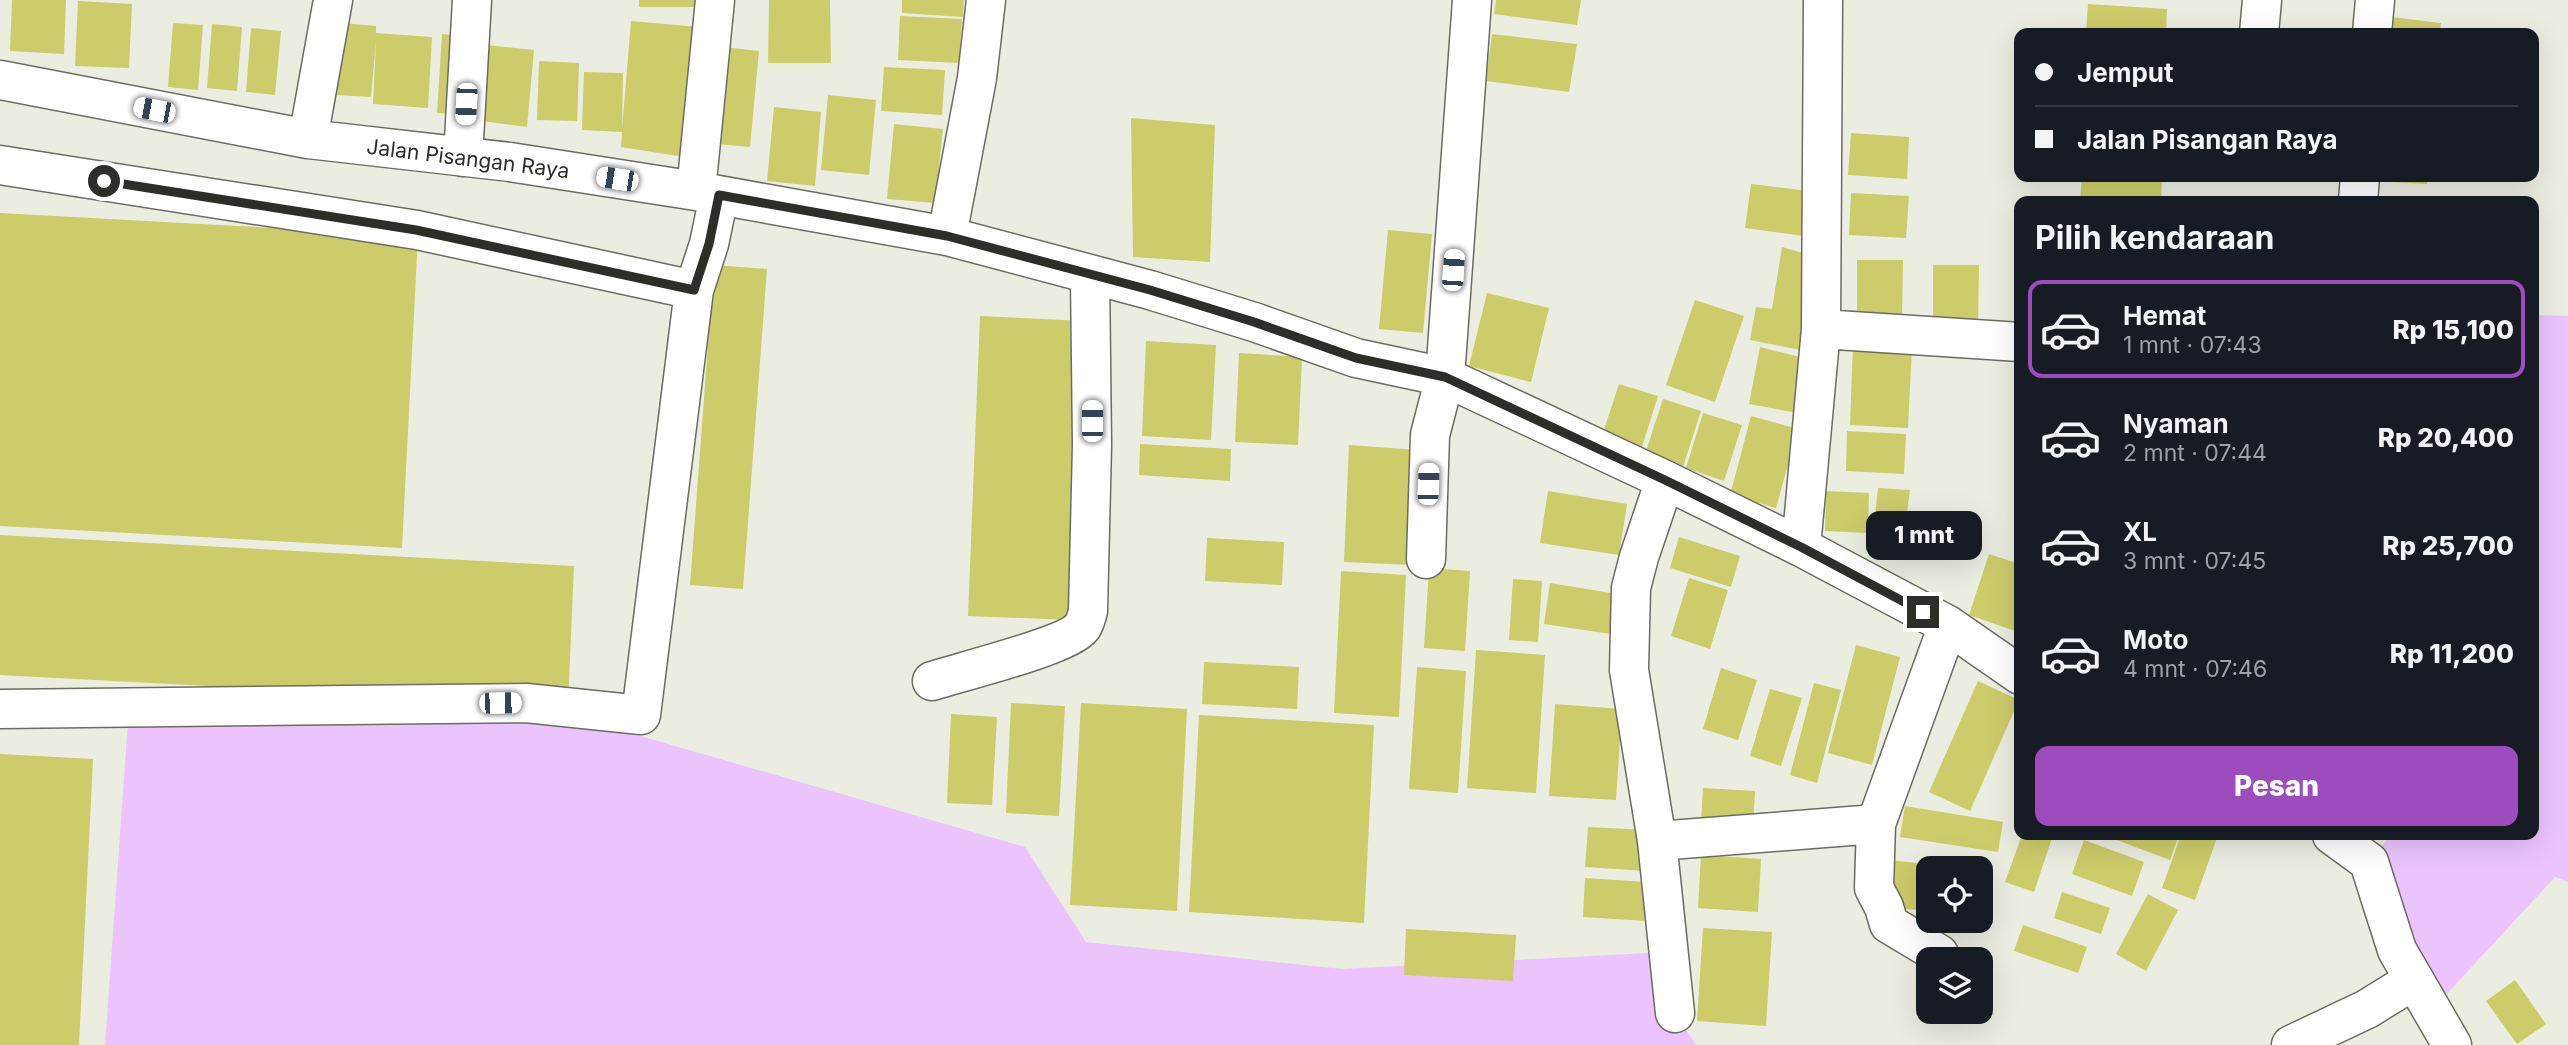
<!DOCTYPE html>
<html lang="id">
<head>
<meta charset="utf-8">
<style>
  :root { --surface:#171b24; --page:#242831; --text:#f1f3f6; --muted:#9ea1a6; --line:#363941; --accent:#9c4cbd }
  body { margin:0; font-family:Inter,sans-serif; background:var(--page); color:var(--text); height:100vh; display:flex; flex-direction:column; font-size:26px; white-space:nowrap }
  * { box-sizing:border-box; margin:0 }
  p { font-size:23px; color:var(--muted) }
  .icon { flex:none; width:38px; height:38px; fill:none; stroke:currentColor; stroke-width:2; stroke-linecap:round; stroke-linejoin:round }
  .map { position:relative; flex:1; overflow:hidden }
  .drawer { position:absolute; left:2014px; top:196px; width:525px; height:644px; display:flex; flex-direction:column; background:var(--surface); border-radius:14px; box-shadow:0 7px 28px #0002 }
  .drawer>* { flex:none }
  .top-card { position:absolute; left:2014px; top:28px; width:525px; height:154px; border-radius:14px; box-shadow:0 7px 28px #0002; display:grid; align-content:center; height:154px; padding:0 21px; background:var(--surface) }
  .fabs { position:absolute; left:1916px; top:856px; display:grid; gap:14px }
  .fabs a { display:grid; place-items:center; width:77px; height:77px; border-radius:14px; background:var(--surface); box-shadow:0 7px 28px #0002; font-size:35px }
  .end { position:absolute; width:32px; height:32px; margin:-16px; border:9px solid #2d2e29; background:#fff; box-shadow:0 0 0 4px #fff }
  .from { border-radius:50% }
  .bubble { position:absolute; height:49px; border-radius:14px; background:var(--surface); box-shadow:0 7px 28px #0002; font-size:23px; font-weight:800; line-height:49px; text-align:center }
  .car { position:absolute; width:21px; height:42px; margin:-21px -10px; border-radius:9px; box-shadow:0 0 5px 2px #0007; background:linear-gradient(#fff 24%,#345 0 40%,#fff 0 76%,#345 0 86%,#fff 0) }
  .top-card b { display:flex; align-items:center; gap:24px; height:66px; font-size:26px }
  .top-card b+b { border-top:2px solid var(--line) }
  .top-card i { width:18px; height:18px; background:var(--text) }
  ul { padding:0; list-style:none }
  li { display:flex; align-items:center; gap:21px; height:98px; margin:0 14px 10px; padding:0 7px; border:4px solid transparent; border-radius:14px }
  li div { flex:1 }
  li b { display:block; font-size:26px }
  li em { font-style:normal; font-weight:800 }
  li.on { border-color:var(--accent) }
  li>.icon { width:63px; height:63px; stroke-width:1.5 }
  h2 { padding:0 21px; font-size:32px; line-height:84px }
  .button { display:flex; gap:14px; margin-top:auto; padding:14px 21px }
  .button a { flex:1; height:80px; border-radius:14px; background:var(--accent); color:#fff; font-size:28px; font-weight:800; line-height:80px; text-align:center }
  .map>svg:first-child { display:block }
</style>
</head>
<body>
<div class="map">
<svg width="2568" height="1045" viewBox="0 0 2568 1045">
  <rect width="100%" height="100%" fill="#ecede1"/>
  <!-- green -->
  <path fill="#ebc4fd" d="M 2536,315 L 2568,316 L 2568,882 L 2555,877 L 2431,1011 L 2369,862 L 2391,835 L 2534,835 Z
    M 526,703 L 1025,847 L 1086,942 L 1342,969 L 1669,952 L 1675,1013 L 1696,1045 L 105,1045 L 129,708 Z"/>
  <!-- building -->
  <path fill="#cccc6a" d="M 12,0 L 66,0 L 64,54 L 10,51 Z
    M 639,0 L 711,0 L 711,7 L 639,7 Z
    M 769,0 L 830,0 L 831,63 L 768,63 Z
    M 902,0 L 964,0 L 963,17 L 902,13 Z
    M 1496,0 L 1581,0 L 1577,25 L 1494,14 Z
    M 78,1 L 132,4 L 129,68 L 75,66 Z
    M 2088,4 L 2167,9 L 2166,33 L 2086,33 Z
    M 900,16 L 962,19 L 959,63 L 898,60 Z
    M 2391,17 L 2441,23 L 2440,33 L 2389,33 Z
    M 631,21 L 710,28 L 697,159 L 621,147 L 622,132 L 582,130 L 584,72 L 623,73 L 622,129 Z
    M 173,23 L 203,25 L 198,90 L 168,87 Z
    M 342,23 L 376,26 L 376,33 L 432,37 L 428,108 L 373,104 L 376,41 L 371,97 L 337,95 Z
    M 212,24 L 242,27 L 237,91 L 207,88 Z
    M 251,28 L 281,31 L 275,95 L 246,92 Z
    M 442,34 L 465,36 L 461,114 L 437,113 Z
    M 1492,34 L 1577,44 L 1569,92 L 1486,81 Z
    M 486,45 L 534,50 L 527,127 L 482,121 Z
    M 715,46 L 759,51 L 750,147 L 706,143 Z
    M 539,61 L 579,63 L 577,121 L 537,120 Z
    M 884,67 L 945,70 L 942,115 L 881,111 Z
    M 828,95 L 876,100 L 869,175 L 821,170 Z
    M 774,107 L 821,112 L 815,186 L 767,181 Z
    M 1131,118 L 1215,125 L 1210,262 L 1133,257 Z
    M 894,124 L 943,129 L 935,203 L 887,199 Z
    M 1851,133 L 1909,137 L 1907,179 L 1848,175 Z
    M 2082,177 L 2162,177 L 2161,201 L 2080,201 Z
    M 2374,177 L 2427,177 L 2427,184 L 2374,181 Z
    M 1751,184 L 1809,191 L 1804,236 L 1745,228 Z
    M 1851,193 L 1909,196 L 1906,238 L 1849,235 Z
    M 0,213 L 418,236 L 402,548 L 0,526 Z
    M 1388,230 L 1432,234 L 1423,333 L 1379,329 Z
    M 1782,247 L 1817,257 L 1811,352 L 1750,340 L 1756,307 L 1772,309 Z
    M 1857,260 L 1903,260 L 1902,323 L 1857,322 Z
    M 714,265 L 767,269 L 743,589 L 690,585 Z
    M 1933,265 L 1979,265 L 1978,328 L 1933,327 Z
    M 1487,293 L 1549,308 L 1531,382 L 1469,366 Z
    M 1695,300 L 1744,316 L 1715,402 L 1666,385 Z
    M 980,316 L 1084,321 L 1072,620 L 968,616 Z
    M 1146,341 L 1216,345 L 1211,440 L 1142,436 Z
    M 1853,344 L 1912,347 L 1908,428 L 1850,425 Z
    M 1760,347 L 1804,358 L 1797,413 L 1749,404 Z
    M 1239,353 L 1302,357 L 1298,445 L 1235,442 Z
    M 1619,384 L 1658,396 L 1640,453 L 1601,439 Z
    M 1663,399 L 1701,411 L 1683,467 L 1645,454 Z
    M 1703,413 L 1742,425 L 1724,481 L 1686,468 Z
    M 1751,416 L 1798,429 L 1776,508 L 1730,495 Z
    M 1847,431 L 1906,434 L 1904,474 L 1846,471 Z
    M 1140,444 L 1231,449 L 1230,481 L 1139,475 Z
    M 1349,445 L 1418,450 L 1412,565 L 1344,562 Z
    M 1878,488 L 1910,490 L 1901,560 L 1871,556 Z
    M 1548,491 L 1627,504 L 1619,555 L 1540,543 Z
    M 1826,491 L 1869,493 L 1868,533 L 1825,531 Z
    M 0,535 L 574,566 L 568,705 L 0,675 Z
    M 1679,537 L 1740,556 L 1731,587 L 1670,568 Z
    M 1207,538 L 1284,542 L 1282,585 L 1205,581 Z
    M 1989,554 L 2020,564 L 2018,632 L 1969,615 Z
    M 1429,568 L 1470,571 L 1465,651 L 1424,648 Z
    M 1341,571 L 1406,575 L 1399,717 L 1334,713 Z
    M 1689,578 L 1728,590 L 1710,649 L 1671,636 Z
    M 1513,579 L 1542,581 L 1538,642 L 1509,640 Z
    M 1550,583 L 1617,594 L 1611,634 L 1544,624 Z
    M 1856,645 L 1900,657 L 1872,765 L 1828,753 Z
    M 1476,650 L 1545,655 L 1536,793 L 1467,788 Z
    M 1204,662 L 1299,667 L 1297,709 L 1202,704 Z
    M 1417,667 L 1466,671 L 1458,793 L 1409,789 Z
    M 1721,668 L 1757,680 L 1738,740 L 1703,729 Z
    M 1978,681 L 2019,700 L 1970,811 L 1929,792 Z
    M 1814,683 L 1841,690 L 1817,783 L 1790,775 Z
    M 1770,689 L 1802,698 L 1781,766 L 1750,756 Z
    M 1011,703 L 1065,706 L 1059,816 L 1006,813 Z
    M 1081,703 L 1187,709 L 1177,911 L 1070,905 Z
    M 1555,704 L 1622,709 L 1616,800 L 1549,796 Z
    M 951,714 L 997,717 L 992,805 L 947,803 Z
    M 1199,715 L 1374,725 L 1364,923 L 1189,912 Z
    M 0,754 L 93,759 L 79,1045 L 0,1045 Z
    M 1703,788 L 1755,791 L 1753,826 L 1701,822 Z
    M 1905,806 L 2003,822 L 1998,852 L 1900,837 Z
    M 1588,827 L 1648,830 L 1646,871 L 1585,867 Z
    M 2022,835 L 2053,835 L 2034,892 L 2005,882 Z
    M 2090,835 L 2106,835 L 2104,840 Z
    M 2115,835 L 2179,835 L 2170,860 L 2114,839 Z
    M 2181,835 L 2218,835 L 2195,900 L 2162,888 Z
    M 2084,840 L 2144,862 L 2132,896 L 2072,874 Z
    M 1701,855 L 1761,859 L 1758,912 L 1698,908 Z
    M 1888,860 L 1948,866 L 1948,868 L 1928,868 L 1928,911 L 1884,907 Z
    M 1585,878 L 1648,882 L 1646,921 L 1583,917 Z
    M 2062,892 L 2110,908 L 2101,934 L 2054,918 Z
    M 2148,894 L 2178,910 L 2146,971 L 2116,954 Z
    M 2023,925 L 2087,947 L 2078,973 L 2014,951 Z
    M 1703,928 L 1772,932 L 1766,1026 L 1697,1021 Z
    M 1406,929 L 1516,935 L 1513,981 L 1404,975 Z
    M 2515,980 L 2546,1024 L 2517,1044 L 2486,1001 Z"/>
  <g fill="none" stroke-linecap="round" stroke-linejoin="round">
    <defs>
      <path id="minor" d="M 2259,33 L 2262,0
        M 2372,33 L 2375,0
        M 0,80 L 308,139 L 510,162 L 696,191 L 947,236 L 1150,290 L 1254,322 L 1356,358 L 1445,377 L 1665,480 L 1801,547 L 1948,625 L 2020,675
        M 308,139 L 333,0
        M 463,157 L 472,0
        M 0,165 L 417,230 L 694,290
        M 696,191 L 715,0
        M 2358,201 L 2360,177
        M 947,236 L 977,78 L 986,0
        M 1821,329 L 2020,342
        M 1665,480 L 1639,557 L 1631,588 L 1629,670 L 1657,841 L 1675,1013
        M 1801,547 L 1821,329 L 1823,0
        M 1426,559 L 1430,435 L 1445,377 L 1472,0
        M 932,681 C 959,672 1068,646 1082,627 C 1085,623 1087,615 1088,611 L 1092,445 L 1090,275
        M 0,709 L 526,703 L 641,715 L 694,290 L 709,244 L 719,196
        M 2332,835 L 2369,862 L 2397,950 L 2452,1045
        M 1657,841 L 1876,824
        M 1939,954 L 1889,924 L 1884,907 L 1874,888 L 1876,824 L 1948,625
        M 2291,1045 L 2367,1009 L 2414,980"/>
    </defs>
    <!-- minor casing -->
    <use href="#minor" stroke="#6c6c62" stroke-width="41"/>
    <!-- minor -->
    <use href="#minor" stroke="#fff" stroke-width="38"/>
  </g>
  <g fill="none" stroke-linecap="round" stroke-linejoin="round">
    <!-- route -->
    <path stroke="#2d2e29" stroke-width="9" d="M 104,181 L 416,230 L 694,290 L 709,244 L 719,195 L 947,236 L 1150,290 L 1254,322 L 1356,358 L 1445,377 L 1665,480 L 1801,547 L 1923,612"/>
  </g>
  <g text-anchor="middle" stroke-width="7" stroke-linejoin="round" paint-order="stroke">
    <!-- street labels -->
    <g font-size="21" fill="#2d2e29" stroke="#fff">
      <text transform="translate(468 159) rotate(7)" y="7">Jalan Pisangan Raya</text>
    </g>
  </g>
</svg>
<div class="fabs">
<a><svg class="icon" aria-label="locate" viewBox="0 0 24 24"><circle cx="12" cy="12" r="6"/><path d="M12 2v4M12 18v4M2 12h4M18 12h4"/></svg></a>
<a><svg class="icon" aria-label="layers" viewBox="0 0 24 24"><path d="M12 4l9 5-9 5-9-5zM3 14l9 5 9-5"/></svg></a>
</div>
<i class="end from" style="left:104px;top:181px"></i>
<i class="end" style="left:1923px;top:612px"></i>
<div class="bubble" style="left:1866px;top:511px;width:116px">1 mnt</div>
<i class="car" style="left:466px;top:104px;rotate:183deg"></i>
<i class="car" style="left:154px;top:110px;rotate:281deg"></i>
<i class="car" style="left:617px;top:179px;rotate:279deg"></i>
<i class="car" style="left:1453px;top:270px;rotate:4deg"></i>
<i class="car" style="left:1092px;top:421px;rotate:0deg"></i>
<i class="car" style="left:1428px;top:484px;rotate:2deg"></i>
<i class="car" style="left:500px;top:703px;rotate:89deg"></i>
<div class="top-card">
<b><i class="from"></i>Jemput</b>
<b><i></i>Jalan Pisangan Raya</b>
</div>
<section class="drawer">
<h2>Pilih kendaraan</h2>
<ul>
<li class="on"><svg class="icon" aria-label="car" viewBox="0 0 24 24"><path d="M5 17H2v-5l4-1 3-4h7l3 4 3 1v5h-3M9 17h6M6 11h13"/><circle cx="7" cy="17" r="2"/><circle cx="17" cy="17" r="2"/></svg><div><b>Hemat</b><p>1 mnt · 07:43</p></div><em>Rp 15,100</em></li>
<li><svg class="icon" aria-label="car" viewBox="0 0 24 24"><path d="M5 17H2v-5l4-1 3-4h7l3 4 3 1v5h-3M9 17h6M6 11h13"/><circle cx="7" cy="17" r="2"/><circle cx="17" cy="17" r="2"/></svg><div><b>Nyaman</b><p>2 mnt · 07:44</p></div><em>Rp 20,400</em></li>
<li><svg class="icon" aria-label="car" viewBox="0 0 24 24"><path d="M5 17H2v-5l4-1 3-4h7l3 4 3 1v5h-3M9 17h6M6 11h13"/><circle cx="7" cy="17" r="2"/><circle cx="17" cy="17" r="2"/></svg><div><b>XL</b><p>3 mnt · 07:45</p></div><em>Rp 25,700</em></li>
<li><svg class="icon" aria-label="car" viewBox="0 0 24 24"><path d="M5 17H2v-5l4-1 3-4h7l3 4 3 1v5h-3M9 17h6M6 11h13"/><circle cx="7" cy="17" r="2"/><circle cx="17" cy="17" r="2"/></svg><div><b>Moto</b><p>4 mnt · 07:46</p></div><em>Rp 11,200</em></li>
</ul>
<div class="button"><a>Pesan</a></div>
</section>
</div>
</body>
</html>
